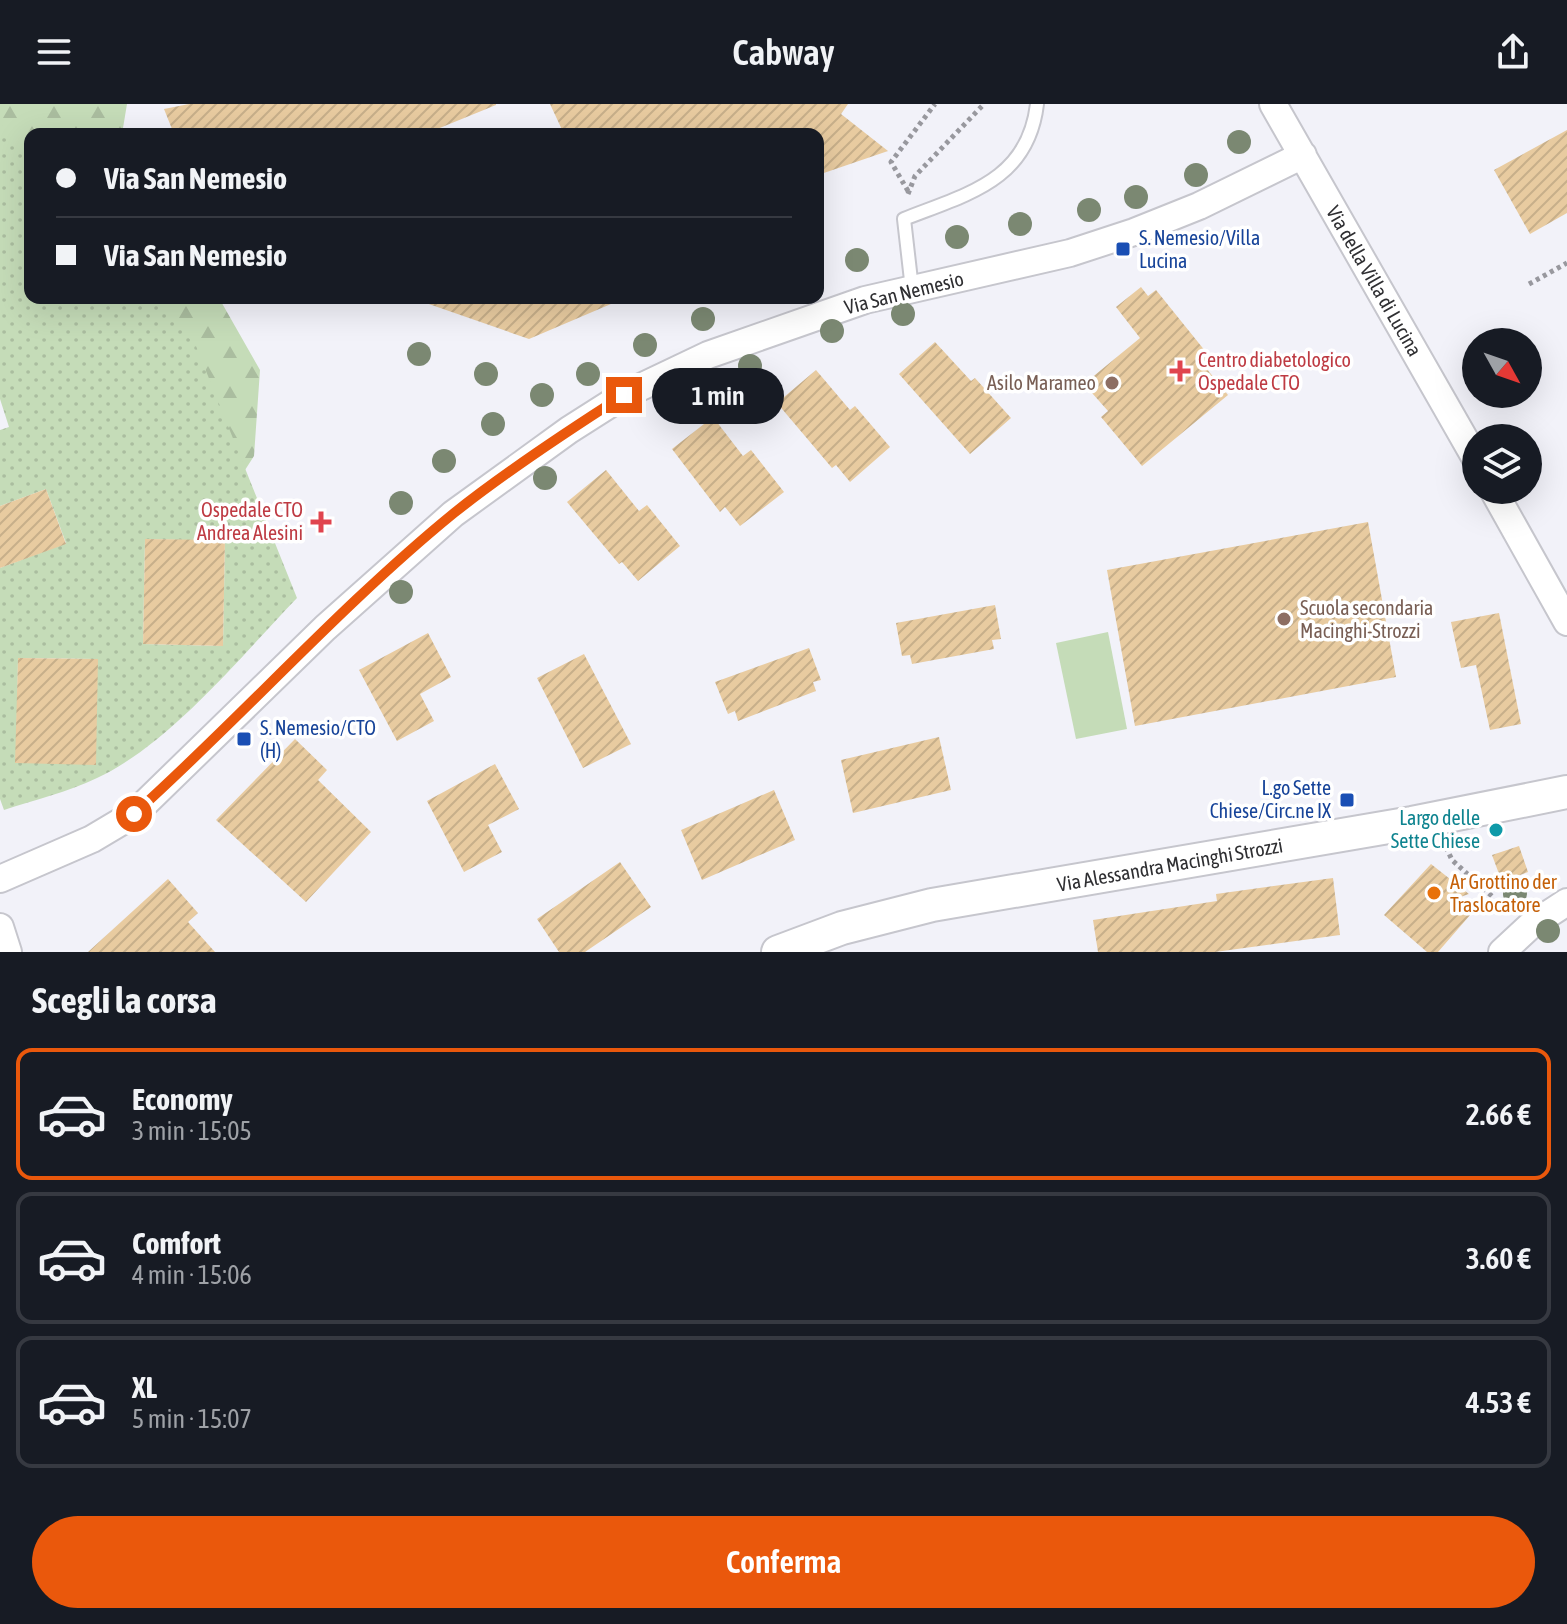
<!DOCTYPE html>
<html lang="it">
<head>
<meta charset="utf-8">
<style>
  :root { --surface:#171b24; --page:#20242c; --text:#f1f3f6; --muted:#9ea1a6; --line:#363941; --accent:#ea580c }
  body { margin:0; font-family:"Asap Condensed",sans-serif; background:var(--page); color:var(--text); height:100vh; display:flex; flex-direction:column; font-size:30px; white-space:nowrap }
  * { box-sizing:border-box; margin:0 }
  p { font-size:26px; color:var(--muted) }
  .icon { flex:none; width:44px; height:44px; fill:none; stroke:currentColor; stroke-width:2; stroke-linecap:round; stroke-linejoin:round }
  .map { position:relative; height:848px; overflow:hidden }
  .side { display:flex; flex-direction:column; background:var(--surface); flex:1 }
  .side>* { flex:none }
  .banner { position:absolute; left:24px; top:24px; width:800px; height:176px; border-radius:16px; box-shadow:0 8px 32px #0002; display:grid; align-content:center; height:176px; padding:0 32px; background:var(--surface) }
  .needle { width:52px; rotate:130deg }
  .controls { position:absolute; left:1462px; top:224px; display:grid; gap:16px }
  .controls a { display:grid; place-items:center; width:80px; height:80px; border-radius:50%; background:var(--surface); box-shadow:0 8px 32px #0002; font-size:40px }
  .end { position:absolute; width:36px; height:36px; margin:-18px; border:10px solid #ea580c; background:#fff; box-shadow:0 0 0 4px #fff }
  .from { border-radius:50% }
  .bubble { position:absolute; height:56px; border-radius:28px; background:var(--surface); box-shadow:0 8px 32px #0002; font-size:26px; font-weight:600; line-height:56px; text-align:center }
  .banner b { display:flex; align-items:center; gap:28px; height:76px; font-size:30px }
  .banner b+b { border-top:2px solid var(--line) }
  .banner i { width:20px; height:20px; background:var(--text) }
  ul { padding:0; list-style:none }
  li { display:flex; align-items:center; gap:24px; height:132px; margin:0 16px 12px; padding:0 16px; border:4px solid var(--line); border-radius:16px }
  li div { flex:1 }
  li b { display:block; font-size:30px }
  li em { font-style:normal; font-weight:600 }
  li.current { border-color:var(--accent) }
  li>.icon { width:72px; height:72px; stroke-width:1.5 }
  h2 { padding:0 32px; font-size:36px; line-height:96px }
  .button { display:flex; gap:16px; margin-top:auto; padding:16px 32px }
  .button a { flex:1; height:92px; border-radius:48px; background:var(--accent); color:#fff; font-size:32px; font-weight:600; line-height:92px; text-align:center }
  header { display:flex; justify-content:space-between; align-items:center; height:104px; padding:0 32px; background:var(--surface); font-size:36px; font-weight:600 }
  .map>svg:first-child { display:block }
</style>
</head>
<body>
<header><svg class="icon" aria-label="menu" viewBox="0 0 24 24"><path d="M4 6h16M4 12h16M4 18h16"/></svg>Cabway<svg class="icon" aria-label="share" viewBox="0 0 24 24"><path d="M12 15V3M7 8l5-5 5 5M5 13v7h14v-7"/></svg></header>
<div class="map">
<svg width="1567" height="848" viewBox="0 0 1567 848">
  <defs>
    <pattern id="forest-firs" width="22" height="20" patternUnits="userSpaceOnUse" patternTransform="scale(2)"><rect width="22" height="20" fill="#c5dcb8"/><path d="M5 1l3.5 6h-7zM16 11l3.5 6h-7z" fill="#aabd9f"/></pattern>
    <pattern id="garden-dots" width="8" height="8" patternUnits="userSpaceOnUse" patternTransform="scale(2)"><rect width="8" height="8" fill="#c5dcb8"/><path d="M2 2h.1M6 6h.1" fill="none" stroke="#aabd9f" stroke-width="1.8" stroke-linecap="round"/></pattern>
    <pattern id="building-hatch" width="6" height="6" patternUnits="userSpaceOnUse" patternTransform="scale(2)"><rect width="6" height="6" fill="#e8cba0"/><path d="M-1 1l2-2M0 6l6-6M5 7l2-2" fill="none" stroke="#c7af8a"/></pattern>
  </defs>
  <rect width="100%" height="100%" fill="#f2f2f9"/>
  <!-- grass -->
  <path fill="#c5dcb8" d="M 1108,528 L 1127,625 L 1076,635 L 1056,539 Z"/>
  <!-- forest -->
  <path fill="url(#forest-firs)" d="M 0,0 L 127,0 L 122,30 L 30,30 L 30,194 L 219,194 L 260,266 L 254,352 L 213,416 L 166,415 L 86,447 L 0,206 Z"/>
  <!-- garden -->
  <path fill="url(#garden-dots)" fill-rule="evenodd" d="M 0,19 L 30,53 L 30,194 L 154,194 L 196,242 L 297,494 C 241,552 170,640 97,674 C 68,688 34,696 4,706 L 0,695 L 0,464 L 66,439 L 46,385 L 0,402 L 0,326 L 9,323 L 0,295 ZM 145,435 L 225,437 L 223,542 L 143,540 ZM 18,554 L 98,555 L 16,659 Z"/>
  <!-- building -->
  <path fill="url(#building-hatch)" d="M 189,0 L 496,0 L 496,1 L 425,30 L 174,30 L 164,5 Z
    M 550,0 L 848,0 L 841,10 L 888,47 L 818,71 L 818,30 L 564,30 Z
    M 1567,26 L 1567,109 L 1530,130 L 1494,66 Z
    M 1141,183 L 1148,192 L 1156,186 L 1210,253 L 1202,259 L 1228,291 L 1142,362 L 1101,313 L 1108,307 L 1084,280 L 1140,234 L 1116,203 Z
    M 424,194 L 625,194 L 529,235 L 423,198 Z
    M 935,238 L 971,277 L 975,274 L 1011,314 L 970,350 L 899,270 Z
    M 816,266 L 850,306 L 855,302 L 890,343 L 850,378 L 836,361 L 832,364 L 777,299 Z
    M 713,313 L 743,352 L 751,346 L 784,388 L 740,422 L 725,403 L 720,408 L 672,345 Z
    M 606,366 L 639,407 L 647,401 L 680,442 L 638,477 L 622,458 L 619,460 L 567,398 Z
    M 46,385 L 66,440 L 0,464 L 0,402 Z
    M 1368,418 L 1396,573 L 1135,622 L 1107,466 Z
    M 145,435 L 225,436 L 223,542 L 143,540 Z
    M 995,501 L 1001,535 L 992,536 L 994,545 L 912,560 L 910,551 L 902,552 L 896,519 Z
    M 1499,509 L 1521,620 L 1490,626 L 1476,561 L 1461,564 L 1451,518 Z
    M 428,529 L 451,573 L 420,590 L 434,617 L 397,637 L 359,566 Z
    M 809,544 L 821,576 L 813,578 L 816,587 L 738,617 L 735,607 L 728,610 L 715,578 Z
    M 584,550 L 631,640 L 583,664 L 537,574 Z
    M 18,554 L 98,555 L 96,661 L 15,659 Z
    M 939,633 L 951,686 L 853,709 L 841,656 Z
    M 295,635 L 327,666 L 318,676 L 371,728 L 306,798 L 216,716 Z
    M 495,660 L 519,705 L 488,721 L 502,748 L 464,768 L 427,697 Z
    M 774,686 L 795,736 L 702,776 L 681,726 Z
    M 1519,742 L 1528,768 L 1502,778 L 1492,751 Z
    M 620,758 L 651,803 L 585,848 L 559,848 L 537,815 Z
    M 1431,760 L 1469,790 L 1454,795 L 1471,810 L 1438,848 L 1427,848 L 1384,811 Z
    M 1333,774 L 1340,831 L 1215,848 L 1098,848 L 1093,816 L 1217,797 L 1216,790 Z
    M 168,775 L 198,809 L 188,818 L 215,848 L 88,848 Z"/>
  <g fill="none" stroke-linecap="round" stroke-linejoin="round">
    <defs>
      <path id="service" d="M 912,185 L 904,115 C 967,90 1028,77 1037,0"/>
      <path id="minor" d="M 1273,0 L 1476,355
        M 1493,386 L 1567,518
        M 0,775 L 92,735 L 134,710 L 325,524 L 453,410 L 569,326 L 624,291 L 708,251 L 865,196 L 1070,149 L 1134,128 L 1199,102 L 1303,51
        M 0,823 L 8,848
        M 1502,848 L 1530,822 L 1567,798"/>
      <path id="tertiary" d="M 778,848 L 842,824 L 932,801 L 1412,719 L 1567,688"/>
    </defs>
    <!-- service casing -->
    <use href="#service" stroke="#c6c6cd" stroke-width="16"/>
    <!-- minor casing -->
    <use href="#minor" stroke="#c6c6cd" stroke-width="30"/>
    <!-- tertiary casing -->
    <use href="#tertiary" stroke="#c6c6cd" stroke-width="36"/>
    <!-- path -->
    <path stroke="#98989e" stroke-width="5" stroke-dasharray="4 4" stroke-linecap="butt" d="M 908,87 L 891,58 L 935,0
      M 908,90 L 915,72 L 984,0
      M 1529,180 L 1567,159
      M 1446,743 L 1452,756 L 1494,794"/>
    <!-- service -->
    <use href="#service" stroke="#fff" stroke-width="12"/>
    <!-- minor -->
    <use href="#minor" stroke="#fff" stroke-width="26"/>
    <!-- tertiary -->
    <use href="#tertiary" stroke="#fff" stroke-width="32"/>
  </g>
  <!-- trees -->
  <g fill="#7b8872">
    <circle cx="1239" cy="38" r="12"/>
    <circle cx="1196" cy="71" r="12"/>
    <circle cx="1136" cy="93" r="12"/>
    <circle cx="1089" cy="106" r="12"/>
    <circle cx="1020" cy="120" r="12"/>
    <circle cx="957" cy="133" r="12"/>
    <circle cx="857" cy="156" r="12"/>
    <circle cx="903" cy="210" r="12"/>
    <circle cx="703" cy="215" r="12"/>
    <circle cx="832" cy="227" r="12"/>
    <circle cx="645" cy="241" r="12"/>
    <circle cx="419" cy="250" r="12"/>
    <circle cx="750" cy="262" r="12"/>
    <circle cx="486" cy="270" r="12"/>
    <circle cx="588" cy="270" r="12"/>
    <circle cx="542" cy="291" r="12"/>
    <circle cx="677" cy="295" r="12"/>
    <circle cx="493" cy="320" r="12"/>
    <circle cx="444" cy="357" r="12"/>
    <circle cx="545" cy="374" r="12"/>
    <circle cx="401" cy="399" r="12"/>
    <circle cx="401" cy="488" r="12"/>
    <circle cx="1515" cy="790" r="12"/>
    <circle cx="1548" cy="827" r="12"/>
  </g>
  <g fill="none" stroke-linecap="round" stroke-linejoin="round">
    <!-- route -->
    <path stroke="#ea580c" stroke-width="10" d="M 134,710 C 243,612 340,502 454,409 C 508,366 566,328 624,291"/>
  </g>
  <!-- markers -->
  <g fill="#1a4fb4" stroke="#fff" stroke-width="3">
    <rect x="1115" y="137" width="16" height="16" rx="4"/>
    <rect x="236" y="627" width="16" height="16" rx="4"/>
    <rect x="1339" y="688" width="16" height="16" rx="4"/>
  </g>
  <g fill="#e0444e" stroke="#fff" stroke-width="3">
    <path d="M1176 255h8v8h8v8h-8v8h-8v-8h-8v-8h8z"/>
    <path d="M317 406h8v8h8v8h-8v8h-8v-8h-8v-8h8z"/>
  </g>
  <g fill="#8d6e63" stroke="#fff" stroke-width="3">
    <circle cx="1112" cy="279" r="8"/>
    <circle cx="1284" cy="515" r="8"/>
  </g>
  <circle fill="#0f9aa8" stroke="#fff" stroke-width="3" cx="1496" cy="726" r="8"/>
  <circle fill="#e8710a" stroke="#fff" stroke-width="3" cx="1434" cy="789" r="8"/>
  <g text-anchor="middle" stroke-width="7" stroke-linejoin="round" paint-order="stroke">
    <!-- transit labels -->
    <g font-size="20" fill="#164399" stroke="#fff" text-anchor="start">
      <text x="1139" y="141">S. Nemesio/Villa<tspan x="1139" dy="23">Lucina</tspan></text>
      <text x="260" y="631">S. Nemesio/CTO<tspan x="260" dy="23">(H)</tspan></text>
      <text x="1331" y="691" text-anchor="end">L.go Sette<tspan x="1331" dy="23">Chiese/Circ.ne IX</tspan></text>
    </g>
    <!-- street labels -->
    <g font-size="20" fill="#2f2f32" stroke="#fff">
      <text transform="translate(1374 177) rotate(60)" y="7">Via della Villa di Lucina</text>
      <text transform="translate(904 189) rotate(-14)" y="7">Via San Nemesio</text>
      <text transform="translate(1170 761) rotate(-10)" y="7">Via Alessandra Macinghi Strozzi</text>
    </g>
    <!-- health labels -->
    <g font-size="20" fill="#be3a42" stroke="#fff" text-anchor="start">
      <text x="1198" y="263">Centro diabetologico<tspan x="1198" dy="23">Ospedale CTO</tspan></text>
      <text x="303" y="413" text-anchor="end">Ospedale CTO<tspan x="303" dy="23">Andrea Alesini</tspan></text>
    </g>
    <!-- education labels -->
    <g font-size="20" fill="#785e54" stroke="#fff" text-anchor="end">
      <text x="1096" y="286">Asilo Marameo</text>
      <text x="1300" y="511" text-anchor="start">Scuola secondaria<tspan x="1300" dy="23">Macinghi-Strozzi</tspan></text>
    </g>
    <!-- culture labels -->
    <g font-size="20" fill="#0d838f" stroke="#fff" text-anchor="end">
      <text x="1480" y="721">Largo delle<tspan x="1480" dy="23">Sette Chiese</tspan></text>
    </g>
    <!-- food labels -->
    <g font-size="20" fill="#c56008" stroke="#fff" text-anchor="start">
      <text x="1450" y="785">Ar Grottino der<tspan x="1450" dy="23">Traslocatore</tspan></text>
    </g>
  </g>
</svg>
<div class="controls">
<a><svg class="needle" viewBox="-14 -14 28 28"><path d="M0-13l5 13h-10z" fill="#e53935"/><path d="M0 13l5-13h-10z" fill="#9ea1a6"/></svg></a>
<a><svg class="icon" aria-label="layers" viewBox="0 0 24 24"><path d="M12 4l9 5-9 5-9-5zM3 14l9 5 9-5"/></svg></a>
</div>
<i class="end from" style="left:134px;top:710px"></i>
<i class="end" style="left:624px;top:291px"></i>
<div class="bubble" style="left:652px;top:264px;width:132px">1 min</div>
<div class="banner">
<b><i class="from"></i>Via San Nemesio</b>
<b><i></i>Via San Nemesio</b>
</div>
</div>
<section class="side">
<h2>Scegli la corsa</h2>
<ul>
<li class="current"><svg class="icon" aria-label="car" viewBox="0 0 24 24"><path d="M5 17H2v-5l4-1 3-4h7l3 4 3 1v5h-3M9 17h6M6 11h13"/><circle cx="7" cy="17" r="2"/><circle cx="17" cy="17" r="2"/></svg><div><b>Economy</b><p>3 min · 15:05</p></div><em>2.66 €</em></li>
<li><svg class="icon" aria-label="car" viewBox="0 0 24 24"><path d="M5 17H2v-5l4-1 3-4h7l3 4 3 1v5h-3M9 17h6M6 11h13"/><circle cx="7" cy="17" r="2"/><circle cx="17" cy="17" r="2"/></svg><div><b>Comfort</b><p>4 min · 15:06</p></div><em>3.60 €</em></li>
<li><svg class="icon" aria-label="car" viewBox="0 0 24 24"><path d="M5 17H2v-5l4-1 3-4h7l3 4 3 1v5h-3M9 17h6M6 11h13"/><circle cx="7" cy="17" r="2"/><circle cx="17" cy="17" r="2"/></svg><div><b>XL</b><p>5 min · 15:07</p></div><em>4.53 €</em></li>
</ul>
<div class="button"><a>Conferma</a></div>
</section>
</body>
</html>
